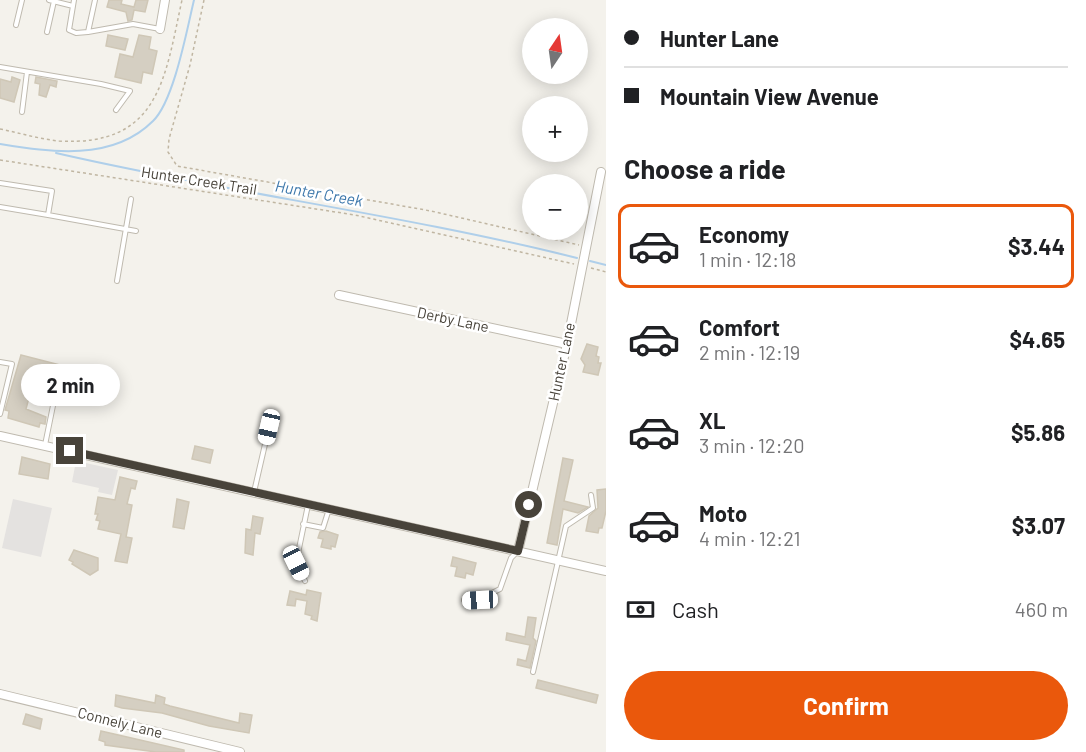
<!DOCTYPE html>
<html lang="en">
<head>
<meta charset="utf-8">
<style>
  :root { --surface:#fff; --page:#f6f6f6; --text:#202124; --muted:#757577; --line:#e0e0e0; --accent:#ea580c }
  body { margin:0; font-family:Barlow,sans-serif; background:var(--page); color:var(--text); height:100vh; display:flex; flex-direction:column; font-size:22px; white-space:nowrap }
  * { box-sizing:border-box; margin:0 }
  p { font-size:20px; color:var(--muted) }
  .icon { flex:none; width:33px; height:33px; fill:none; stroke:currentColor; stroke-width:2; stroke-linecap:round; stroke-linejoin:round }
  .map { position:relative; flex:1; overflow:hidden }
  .details { display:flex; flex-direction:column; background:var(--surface); width:480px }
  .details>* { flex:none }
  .top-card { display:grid; align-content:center; height:132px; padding:0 18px; background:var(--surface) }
  .needle { width:39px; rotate:13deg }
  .fabs { position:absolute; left:522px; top:18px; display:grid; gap:12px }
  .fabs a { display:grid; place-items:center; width:66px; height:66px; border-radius:50%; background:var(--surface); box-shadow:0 3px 15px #0003; font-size:30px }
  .end { position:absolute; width:27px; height:27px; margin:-14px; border:8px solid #48433a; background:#fff; box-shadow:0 0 0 3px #fff }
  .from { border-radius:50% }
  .bubble { position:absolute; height:42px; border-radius:21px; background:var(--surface); box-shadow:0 3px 15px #0003; font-size:20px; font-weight:700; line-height:42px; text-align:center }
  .car { position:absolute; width:18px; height:36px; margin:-18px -9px; border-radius:8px; box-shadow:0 0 4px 2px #0007; background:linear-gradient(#fff 24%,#345 0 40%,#fff 0 76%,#345 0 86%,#fff 0) }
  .top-card b { display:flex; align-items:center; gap:21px; height:57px; font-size:22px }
  .top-card b+b { border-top:2px solid var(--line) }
  .top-card i { width:15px; height:15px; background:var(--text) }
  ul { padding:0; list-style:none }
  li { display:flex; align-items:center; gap:18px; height:84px; margin:0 12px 9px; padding:0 6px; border:3px solid transparent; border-radius:12px }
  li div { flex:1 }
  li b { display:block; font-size:22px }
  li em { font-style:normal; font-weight:700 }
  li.current { border-color:var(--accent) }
  li>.icon { width:54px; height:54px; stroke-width:1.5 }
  h2 { padding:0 18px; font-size:27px; line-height:72px }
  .pay { display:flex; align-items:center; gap:15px; height:66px; padding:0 18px; font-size:22px }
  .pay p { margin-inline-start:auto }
  .action { display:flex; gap:12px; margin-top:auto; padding:12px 18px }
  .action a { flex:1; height:69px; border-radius:36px; background:var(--accent); color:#fff; font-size:24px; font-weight:700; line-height:69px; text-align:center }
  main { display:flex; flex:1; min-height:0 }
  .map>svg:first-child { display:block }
</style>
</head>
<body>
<main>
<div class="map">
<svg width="606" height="752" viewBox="0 0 606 752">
  <rect width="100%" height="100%" fill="#f4f2ec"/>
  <!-- parking -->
  <path fill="#e4e2e0" d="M 76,461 L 118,470 L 112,495 L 98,492 L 99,488 L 72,482 Z
    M 13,499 L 52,508 L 41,557 L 2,548 Z"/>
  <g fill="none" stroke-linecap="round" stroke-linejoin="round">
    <!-- stream -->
    <path stroke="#afcfea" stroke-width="2" d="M 0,144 C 50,152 112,162 153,121 C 174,101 187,29 194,0
      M 56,153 C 229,193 405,215 577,258
      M 590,261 L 606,265"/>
  </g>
  <!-- building -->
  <path fill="#d5cfc2" stroke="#cfc7b6" stroke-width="1.5" d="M 109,0 L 122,0 L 121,4 L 134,7 L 136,0 L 148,0 L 145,12 L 134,10 L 132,20 L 128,21 L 126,12 L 107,7 Z
    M 108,35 L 128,39 L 125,50 L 106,46 Z
    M 139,35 L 151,37 L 149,49 L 157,51 L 152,74 L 143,72 L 141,83 L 115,77 L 120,54 L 133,57 Z
    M 12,77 L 20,80 L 14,102 L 0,98 L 0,79 L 11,82 Z
    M 36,77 L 57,81 L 56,87 L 50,85 L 46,97 L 39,95 L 40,84 L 35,83 Z
    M 587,344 L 598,347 L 596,356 L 599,357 L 598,363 L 601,363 L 598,375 L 583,372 L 585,365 L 581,359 Z
    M 21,355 L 68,367 L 67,374 L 47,369 L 44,381 L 34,378 L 26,409 L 46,417 L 45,424 L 40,423 L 39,427 L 8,418 L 9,411 L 5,410 Z
    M 195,446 L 213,450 L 210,463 L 192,459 Z
    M 22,457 L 50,464 L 48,479 L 19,474 Z
    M 563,458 L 573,460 L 564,501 L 588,507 L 578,513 L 563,509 L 557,545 L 547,543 Z
    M 120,477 L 137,481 L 135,489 L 131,488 L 127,504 L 132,505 L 126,537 L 132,538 L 127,563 L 115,561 L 121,534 L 98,529 L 100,521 L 96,520 L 98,514 L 95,514 L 98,497 L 115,500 Z
    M 606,489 L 606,511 L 602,528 L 599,528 L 598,533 L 586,531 L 589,516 L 598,508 L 597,490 Z
    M 177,499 L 189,502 L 184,529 L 173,527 Z
    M 253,516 L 263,518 L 260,534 L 255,533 L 253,555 L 245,553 L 246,529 L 251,530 Z
    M 326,531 L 338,535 L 335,547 L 331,546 L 331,549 L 321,547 L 323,539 L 318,538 L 320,532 Z
    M 74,550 L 98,558 L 98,570 L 90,575 L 72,564 L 73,562 L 69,560 Z
    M 453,557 L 476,563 L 473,575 L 466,573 L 465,578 L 455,576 L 457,567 L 451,566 Z
    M 307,590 L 321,593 L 317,621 L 311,619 L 312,616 L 305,614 L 307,601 L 296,599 L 295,606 L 287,605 L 290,591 L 306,595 Z
    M 528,617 L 536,618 L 533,638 L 536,641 L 530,668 L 517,665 L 518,659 L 526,661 L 530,645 L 506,640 L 507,633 L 525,637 Z
    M 538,680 L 598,695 L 596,703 L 536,688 Z
    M 116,695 L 155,703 L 156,695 L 165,698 L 164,704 L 170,706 L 239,723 L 240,713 L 252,715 L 249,733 L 209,726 L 162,713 L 122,708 L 115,706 Z
    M 26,714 L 42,719 L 40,729 L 23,724 Z
    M 101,731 L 184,750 L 184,752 L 156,752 L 105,745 L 105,742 L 99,740 Z"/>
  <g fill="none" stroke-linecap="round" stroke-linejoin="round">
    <defs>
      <path id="lane" d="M 49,0 L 73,6
        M 74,0 L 69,30 L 76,33 L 88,32
        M 95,0 L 88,32 L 133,24 L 160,29
        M 16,25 L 22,0
        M 47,32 L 54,1
        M 0,67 L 101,84 L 130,91 L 116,110
        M 22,112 L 27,72
        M 0,183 L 52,191 L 48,215 L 136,231
        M 0,207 L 48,215
        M 117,281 L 131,199
        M 0,362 L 12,364 L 0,414
        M 45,445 L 58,381
        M 254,492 L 269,427
        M 303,524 L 323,528 L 329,509
        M 305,581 L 296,563 L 308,505
        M 464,600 L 480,599 L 500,589 L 511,558 L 517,552
        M 533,672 L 566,526 L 593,508 L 591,495"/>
      <path id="street" d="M 160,29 L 165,0
        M 339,295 L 567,344
        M 0,436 L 606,571
        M 518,551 L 567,344 L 601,172
        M 0,694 L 240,752"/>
    </defs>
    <!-- lane casing -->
    <use href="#lane" stroke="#bfbaaf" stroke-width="6"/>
    <!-- street casing -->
    <use href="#street" stroke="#bfbaaf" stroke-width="10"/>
    <!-- path -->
    <path stroke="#c0b6a2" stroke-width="1.5" stroke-dasharray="3 3" stroke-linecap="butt" d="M 204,0 L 190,65 L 169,139 L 168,152 L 177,166 L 431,211 L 579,245
      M 0,129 C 20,133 39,139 59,141 C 160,147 165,77 182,0
      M 0,160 L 355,215 L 574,264
      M 591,268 L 606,272"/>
    <!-- lane -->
    <use href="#lane" stroke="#fff" stroke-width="4"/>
    <!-- street -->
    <use href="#street" stroke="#fff" stroke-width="8"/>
  </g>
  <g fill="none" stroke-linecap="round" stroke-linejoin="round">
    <!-- route -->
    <path stroke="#48433a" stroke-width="8" d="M 70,451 L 518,551 L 529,505"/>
  </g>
  <g text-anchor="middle" stroke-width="5" stroke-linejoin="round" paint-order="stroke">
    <!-- street labels -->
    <g font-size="15" fill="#48433a" stroke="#fff">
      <text transform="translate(199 181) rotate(9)" y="5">Hunter Creek Trail</text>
      <text transform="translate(453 320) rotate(12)" y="5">Derby Lane</text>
      <text transform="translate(562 362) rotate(-78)" y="5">Hunter Lane</text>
      <text transform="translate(120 723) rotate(14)" y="5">Connely Lane</text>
    </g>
    <!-- water labels -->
    <g font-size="16" font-style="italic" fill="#3c77ab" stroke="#fff">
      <text transform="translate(319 193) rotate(10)" y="6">Hunter Creek</text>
    </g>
  </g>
</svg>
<div class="fabs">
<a><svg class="needle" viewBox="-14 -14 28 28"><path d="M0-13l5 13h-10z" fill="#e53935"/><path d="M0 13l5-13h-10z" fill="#757577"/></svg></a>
<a>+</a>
<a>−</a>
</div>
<i class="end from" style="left:529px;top:505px"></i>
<i class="end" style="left:70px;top:451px"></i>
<div class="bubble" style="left:21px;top:364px;width:99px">2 min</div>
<i class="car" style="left:269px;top:427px;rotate:193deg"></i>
<i class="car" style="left:296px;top:563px;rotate:154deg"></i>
<i class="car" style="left:480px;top:600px;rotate:267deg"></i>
</div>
<section class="details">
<div class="top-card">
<b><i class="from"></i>Hunter Lane</b>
<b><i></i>Mountain View Avenue</b>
</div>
<h2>Choose a ride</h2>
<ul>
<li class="current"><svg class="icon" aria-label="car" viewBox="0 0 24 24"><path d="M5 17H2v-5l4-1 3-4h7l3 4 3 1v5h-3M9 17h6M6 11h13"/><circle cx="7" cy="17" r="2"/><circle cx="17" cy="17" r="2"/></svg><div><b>Economy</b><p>1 min · 12:18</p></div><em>$3.44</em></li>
<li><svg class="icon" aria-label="car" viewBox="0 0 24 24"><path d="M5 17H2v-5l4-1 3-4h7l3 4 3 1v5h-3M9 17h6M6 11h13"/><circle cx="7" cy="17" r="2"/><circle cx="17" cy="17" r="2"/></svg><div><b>Comfort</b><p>2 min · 12:19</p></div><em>$4.65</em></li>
<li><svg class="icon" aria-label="car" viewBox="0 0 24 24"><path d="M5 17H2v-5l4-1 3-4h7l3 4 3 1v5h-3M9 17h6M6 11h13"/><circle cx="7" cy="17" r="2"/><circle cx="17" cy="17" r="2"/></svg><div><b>XL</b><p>3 min · 12:20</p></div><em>$5.86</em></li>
<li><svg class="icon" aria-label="car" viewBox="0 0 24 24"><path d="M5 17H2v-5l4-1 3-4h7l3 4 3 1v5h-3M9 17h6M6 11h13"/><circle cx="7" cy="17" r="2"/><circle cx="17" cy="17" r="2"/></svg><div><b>Moto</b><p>4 min · 12:21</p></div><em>$3.07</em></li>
</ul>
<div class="pay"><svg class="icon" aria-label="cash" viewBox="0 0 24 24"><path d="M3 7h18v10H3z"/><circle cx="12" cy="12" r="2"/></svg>Cash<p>460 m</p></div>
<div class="action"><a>Confirm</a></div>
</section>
</main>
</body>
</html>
